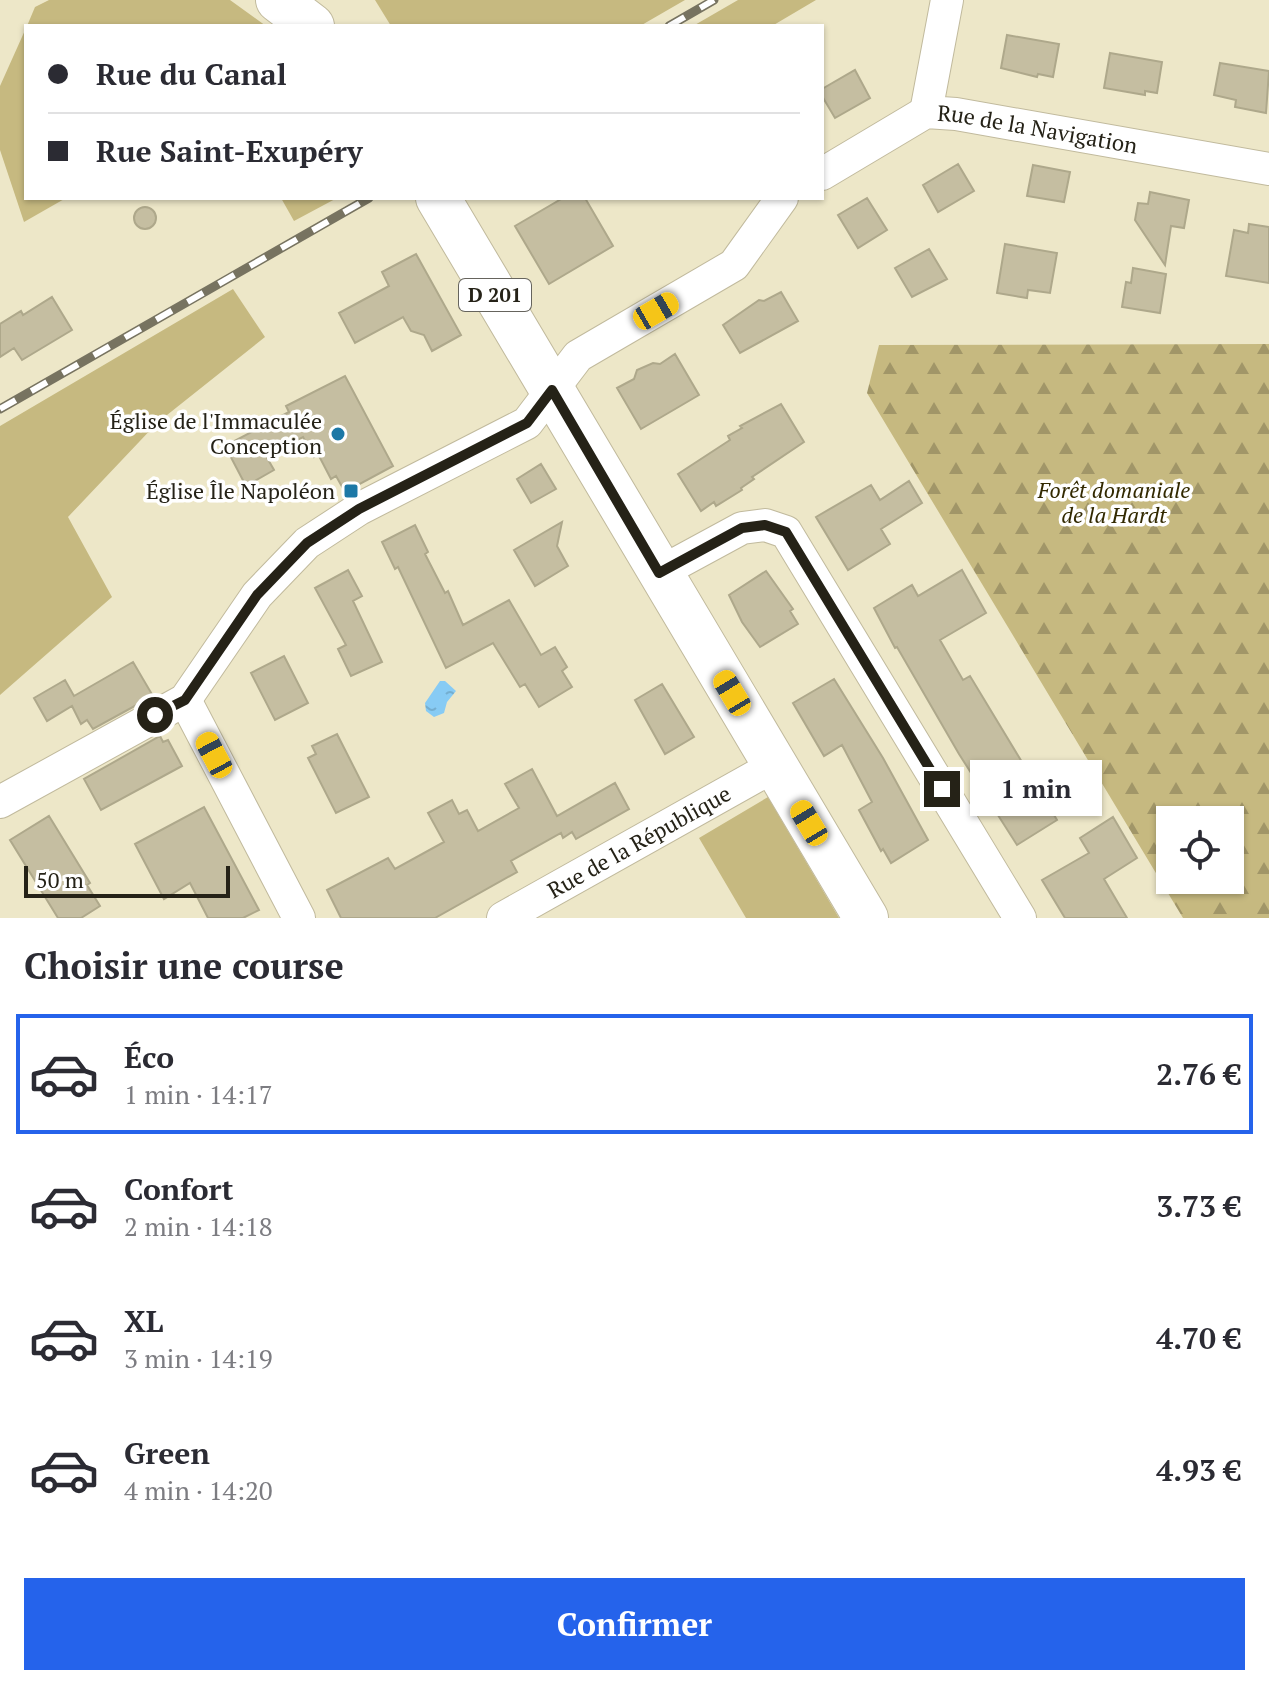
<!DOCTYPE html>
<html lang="fr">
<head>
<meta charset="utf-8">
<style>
  :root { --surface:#fff; --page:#f2f2f3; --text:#2b2b33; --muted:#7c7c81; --line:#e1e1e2; --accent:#2563eb }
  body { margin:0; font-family:"PT Serif",serif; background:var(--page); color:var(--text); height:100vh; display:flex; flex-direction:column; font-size:30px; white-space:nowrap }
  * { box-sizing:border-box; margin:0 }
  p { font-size:26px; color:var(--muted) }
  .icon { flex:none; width:44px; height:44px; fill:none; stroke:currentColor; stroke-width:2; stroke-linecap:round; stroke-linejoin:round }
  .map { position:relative; height:918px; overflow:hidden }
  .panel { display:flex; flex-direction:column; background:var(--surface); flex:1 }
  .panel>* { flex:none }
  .banner { position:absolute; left:24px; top:24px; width:800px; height:176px; border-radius:0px; box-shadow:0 2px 6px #0004; display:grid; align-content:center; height:176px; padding:0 24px; background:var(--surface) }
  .fabs { position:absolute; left:1156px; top:806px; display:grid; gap:16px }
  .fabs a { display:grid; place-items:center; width:88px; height:88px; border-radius:0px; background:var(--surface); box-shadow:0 2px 6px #0004; font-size:40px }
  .scale { position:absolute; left:24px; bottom:20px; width:206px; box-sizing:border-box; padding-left:8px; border:4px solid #252217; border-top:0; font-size:22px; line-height:28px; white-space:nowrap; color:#252217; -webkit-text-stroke:6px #fff; paint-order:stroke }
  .end { position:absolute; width:36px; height:36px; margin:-18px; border:10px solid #252217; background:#fff; box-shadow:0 0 0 4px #fff }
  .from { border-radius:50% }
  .bubble { position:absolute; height:56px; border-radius:0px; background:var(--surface); box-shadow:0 2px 6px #0004; font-size:26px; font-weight:600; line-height:56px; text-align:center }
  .car { position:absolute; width:24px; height:48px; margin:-24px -12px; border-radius:10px; box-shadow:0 0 6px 2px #0007; background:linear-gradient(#f5c518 24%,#345 0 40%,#f5c518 0 76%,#345 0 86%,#f5c518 0) }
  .banner b { display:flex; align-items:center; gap:28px; height:76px; font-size:30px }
  .banner b+b { border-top:2px solid var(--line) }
  .banner i { width:20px; height:20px; background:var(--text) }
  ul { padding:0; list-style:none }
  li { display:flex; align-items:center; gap:24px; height:120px; margin:0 16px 12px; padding:0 8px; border:4px solid transparent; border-radius:0px }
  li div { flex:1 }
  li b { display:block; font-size:30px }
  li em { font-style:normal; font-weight:600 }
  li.current { border-color:var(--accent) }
  li>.icon { width:72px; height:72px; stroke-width:1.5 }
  h2 { padding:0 24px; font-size:36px; line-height:96px }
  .primary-button { display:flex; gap:16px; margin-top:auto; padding:16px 24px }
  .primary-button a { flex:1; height:92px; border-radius:0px; background:var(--accent); color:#fff; font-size:32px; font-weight:600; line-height:92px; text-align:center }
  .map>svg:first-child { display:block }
</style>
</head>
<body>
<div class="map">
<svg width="1269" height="918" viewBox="0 0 1269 918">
  <defs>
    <pattern id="forest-firs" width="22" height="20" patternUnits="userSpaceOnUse" patternTransform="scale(2)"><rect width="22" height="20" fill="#c6b980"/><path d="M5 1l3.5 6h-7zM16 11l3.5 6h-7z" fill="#a19668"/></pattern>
    <pattern id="water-ripples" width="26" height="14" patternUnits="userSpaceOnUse" patternTransform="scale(2)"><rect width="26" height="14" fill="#87cbf4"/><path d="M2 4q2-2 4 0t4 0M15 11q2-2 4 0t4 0" fill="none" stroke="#74aed0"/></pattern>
  </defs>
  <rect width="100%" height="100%" fill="#ede7c8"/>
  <!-- green -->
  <path fill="#c6b980" d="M 49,0 L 230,0 L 266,26 L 27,26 L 35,7 Z
    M 375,0 L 685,0 L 640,26 L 391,26 Z
    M 738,0 L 816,0 L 772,26 L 693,26 Z
    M 26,28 L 26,198 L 66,198 L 24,222 L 0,150 L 0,86 Z
    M 281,198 L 337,198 L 294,221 Z
    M 233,289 L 265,337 L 157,423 L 68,517 L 112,597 L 0,695 L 0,426 Z
    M 768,797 L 839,918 L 746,918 L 699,838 Z"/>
  <!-- forest -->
  <path fill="url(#forest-firs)" fill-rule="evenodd" d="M 1269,344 L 1269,918 L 1183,918 L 867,393 L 879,345 ZM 1170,820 L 1230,820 L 1230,880 L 1170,880 Z"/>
  <!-- water -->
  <path fill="url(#water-ripples)" d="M 440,681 L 445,681 L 456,691 L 447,702 L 444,713 L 434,717 L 426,711 L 425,703 Z"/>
  <!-- building -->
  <path fill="#c5bea1" stroke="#aea88b" stroke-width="2" d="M 1007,35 L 1059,44 L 1053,77 L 1038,74 L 1037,77 L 1001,68 Z
    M 1110,53 L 1162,62 L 1157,93 L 1145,91 L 1145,95 L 1104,88 Z
    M 1220,63 L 1269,71 L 1266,113 L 1235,107 L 1236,100 L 1214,95 Z
    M 855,70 L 870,98 L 835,118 L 822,96 L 822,89 Z
    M 958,164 L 974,191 L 938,212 L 923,185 Z
    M 1033,165 L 1070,172 L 1064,202 L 1027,196 Z
    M 1150,192 L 1189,200 L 1184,228 L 1171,226 L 1165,265 L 1135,220 L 1138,203 L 1148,204 Z
    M 563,198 L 585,198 L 613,246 L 549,284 L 515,226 Z
    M 867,198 L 887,230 L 858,248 L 838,215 Z
    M134 218a11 11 0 1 1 22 0a11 11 0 1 1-22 0Z
    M 1249,224 L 1269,227 L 1269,283 L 1226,276 L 1234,230 L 1248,233 Z
    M 1005,244 L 1057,253 L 1050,293 L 1028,290 L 1027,298 L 997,293 Z
    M 929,249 L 947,279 L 912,297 L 895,268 Z
    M 416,254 L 461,335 L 432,351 L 424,335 L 411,331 L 403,317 L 355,343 L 339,313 L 389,286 L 382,272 Z
    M 1133,268 L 1166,274 L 1160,313 L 1122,307 L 1126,282 L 1131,283 Z
    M 781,292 L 798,321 L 740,353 L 723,325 L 759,300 L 764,301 Z
    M 52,297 L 72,330 L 22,360 L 14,348 L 0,357 L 0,324 L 21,311 L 23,315 Z
    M 675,354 L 699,395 L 641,429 L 617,388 L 634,379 L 637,370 L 653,363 L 660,364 Z
    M 345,376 L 393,466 L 345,492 L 336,476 L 331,479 L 318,454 L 314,457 L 303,437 L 266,456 L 274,470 L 246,486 L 225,446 L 289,412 L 286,406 Z
    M 781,404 L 804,442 L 752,477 L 754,479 L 741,488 L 742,490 L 716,506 L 714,502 L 701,511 L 678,474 L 730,440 L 728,436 L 742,428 L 740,426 Z
    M 541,464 L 556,489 L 531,503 L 517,479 Z
    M 909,481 L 922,503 L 881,529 L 890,544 L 848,570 L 816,517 L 871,485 L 880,500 Z
    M 562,522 L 557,546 L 568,566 L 535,586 L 514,550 Z
    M 415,525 L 428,552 L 425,554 L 445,593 L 448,591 L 463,625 L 509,600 L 541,655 L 555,647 L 567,667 L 562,671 L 572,687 L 539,707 L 525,684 L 520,687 L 493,643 L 446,668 L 398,567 L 395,569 L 382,542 Z
    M 348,570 L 362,596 L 353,601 L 382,662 L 351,676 L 338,649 L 346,645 L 315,588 Z
    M 962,570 L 986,613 L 940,640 L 963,680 L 970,676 L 1057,820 L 1017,845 L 959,754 L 897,647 L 895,648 L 874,608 L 912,585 L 918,596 Z
    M 766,571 L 793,609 L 790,611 L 798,624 L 760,647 L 742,622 L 729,595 Z
    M 284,656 L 308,703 L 275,720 L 251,673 Z
    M 133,662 L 153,696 L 93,729 L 87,720 L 81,724 L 72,706 L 47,721 L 34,698 L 65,680 L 74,696 Z
    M 834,679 L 883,758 L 928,840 L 891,863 L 883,849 L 881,851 L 859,810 L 872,802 L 842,745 L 824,756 L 793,703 Z
    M 662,684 L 694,737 L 665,754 L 635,700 Z
    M 337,734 L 369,797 L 336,813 L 308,758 L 316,754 L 312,746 Z
    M 160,736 L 163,742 L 168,740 L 182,766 L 101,810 L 84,779 Z
    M 532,769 L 557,816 L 615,783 L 629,809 L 576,839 L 572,832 L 563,838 L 561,833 L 511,861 L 517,872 L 435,918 L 341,918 L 327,890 L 388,858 L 395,869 L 444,842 L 428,813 L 452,800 L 459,814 L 467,810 L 478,831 L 519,808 L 505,784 Z
    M 204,807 L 259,910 L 243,918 L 208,918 L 190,883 L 164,899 L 135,844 Z
    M 49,816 L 90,883 L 87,885 L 100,906 L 81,918 L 58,918 L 10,840 Z
    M 1113,817 L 1137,858 L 1104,879 L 1127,918 L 1065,918 L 1042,880 L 1089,853 L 1080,838 Z"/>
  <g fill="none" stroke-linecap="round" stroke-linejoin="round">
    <defs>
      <g id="minor">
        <path d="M 926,112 L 947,0"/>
        <path id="s1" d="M 822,174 L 926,112 L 956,114 L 1269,169"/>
        <path d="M 659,573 L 742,528 L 765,525 L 786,532 L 1020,918"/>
        <path d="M 185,700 L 299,918"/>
        <path d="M 0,802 L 185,700 L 257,595 L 307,543 L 359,509 L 527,423 L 578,356 L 734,265 L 782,198"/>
        <path id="s2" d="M 503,918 L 776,765"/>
      </g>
      <path id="primary" d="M 278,0 L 312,26
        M 438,198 L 866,918"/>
    </defs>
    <!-- minor casing -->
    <use href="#minor" stroke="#c1ba9d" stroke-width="34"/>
    <!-- primary casing -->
    <use href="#primary" stroke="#c1ba9d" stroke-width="46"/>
    <!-- minor -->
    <use href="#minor" stroke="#fff" stroke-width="32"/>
    <!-- primary -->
    <use href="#primary" stroke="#fff" stroke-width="44"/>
    <defs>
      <path id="rail" d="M 669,26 L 714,0
        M 0,409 L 369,198"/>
    </defs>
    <!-- rail casing -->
    <use href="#rail" stroke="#777360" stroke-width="9"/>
    <!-- rail -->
    <use href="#rail" stroke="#fff" stroke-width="6" stroke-dasharray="18" stroke-linecap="butt"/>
  </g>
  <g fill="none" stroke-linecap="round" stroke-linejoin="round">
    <!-- route -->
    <path stroke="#252217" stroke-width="10" d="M 155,715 L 185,700 L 257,595 L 307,543 L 359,509 L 527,423 L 552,390 L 659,573 L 742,528 L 765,525 L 786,532 L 942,789"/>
  </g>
  <!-- markers -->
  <g fill="#1c78a6" stroke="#fff" stroke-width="3">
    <circle cx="338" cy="434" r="8"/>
    <rect x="343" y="483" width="16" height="16" rx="4"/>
  </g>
  <g text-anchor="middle" stroke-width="7" stroke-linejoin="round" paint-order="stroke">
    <!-- shield labels -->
    <rect fill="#fff" stroke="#66645d" stroke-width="2" x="459" y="279" width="72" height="32" rx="6"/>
    <g font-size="20" font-weight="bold" fill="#252217">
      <text x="495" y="302">D 201</text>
    </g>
    <!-- street labels -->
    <g font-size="22" fill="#252217" stroke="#fff">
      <text dy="8" stroke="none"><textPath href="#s1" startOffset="234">Rue de la Navigation</textPath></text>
      <text dy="8" stroke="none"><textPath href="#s2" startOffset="156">Rue de la République</textPath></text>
    </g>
    <!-- poi labels -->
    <g font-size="22" fill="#252217" stroke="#fff" text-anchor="end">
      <text x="322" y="429">Église de l'Immaculée<tspan x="322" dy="25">Conception</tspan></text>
      <text x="335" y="499">Église Île Napoléon</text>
    </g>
    <!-- park labels -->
    <g font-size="22" font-style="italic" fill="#322901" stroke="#fff">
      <text x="1114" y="498">Forêt domaniale<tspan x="1114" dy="25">de la Hardt</tspan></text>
    </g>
  </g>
</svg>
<div class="fabs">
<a><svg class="icon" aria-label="locate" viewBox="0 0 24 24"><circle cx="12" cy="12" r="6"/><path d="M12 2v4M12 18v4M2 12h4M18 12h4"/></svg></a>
</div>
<div class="scale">50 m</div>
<i class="end from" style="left:155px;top:715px"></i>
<i class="end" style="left:942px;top:789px"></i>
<div class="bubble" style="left:970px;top:760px;width:132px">1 min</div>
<i class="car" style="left:656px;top:311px;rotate:60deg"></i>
<i class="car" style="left:732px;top:693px;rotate:329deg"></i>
<i class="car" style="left:214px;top:755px;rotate:332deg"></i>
<i class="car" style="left:809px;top:823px;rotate:329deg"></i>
<div class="banner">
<b><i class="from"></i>Rue du Canal</b>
<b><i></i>Rue Saint-Exupéry</b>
</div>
</div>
<section class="panel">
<h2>Choisir une course</h2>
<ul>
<li class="current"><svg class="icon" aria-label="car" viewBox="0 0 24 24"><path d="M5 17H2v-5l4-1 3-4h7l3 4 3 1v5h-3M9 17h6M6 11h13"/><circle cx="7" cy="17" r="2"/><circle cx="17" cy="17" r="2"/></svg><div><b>Éco</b><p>1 min · 14:17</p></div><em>2.76 €</em></li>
<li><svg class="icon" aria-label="car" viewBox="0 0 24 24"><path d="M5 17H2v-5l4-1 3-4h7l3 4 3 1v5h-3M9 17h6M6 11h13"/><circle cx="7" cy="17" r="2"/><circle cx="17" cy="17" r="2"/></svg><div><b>Confort</b><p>2 min · 14:18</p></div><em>3.73 €</em></li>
<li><svg class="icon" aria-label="car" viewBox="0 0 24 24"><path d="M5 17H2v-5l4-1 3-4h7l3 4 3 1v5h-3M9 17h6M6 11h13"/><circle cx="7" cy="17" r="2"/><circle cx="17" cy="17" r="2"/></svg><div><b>XL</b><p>3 min · 14:19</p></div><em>4.70 €</em></li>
<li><svg class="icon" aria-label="car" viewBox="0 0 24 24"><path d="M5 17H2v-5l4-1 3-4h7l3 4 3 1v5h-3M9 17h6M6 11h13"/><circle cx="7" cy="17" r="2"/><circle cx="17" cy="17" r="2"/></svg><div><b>Green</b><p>4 min · 14:20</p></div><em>4.93 €</em></li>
</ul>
<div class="primary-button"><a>Confirmer</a></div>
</section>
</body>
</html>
